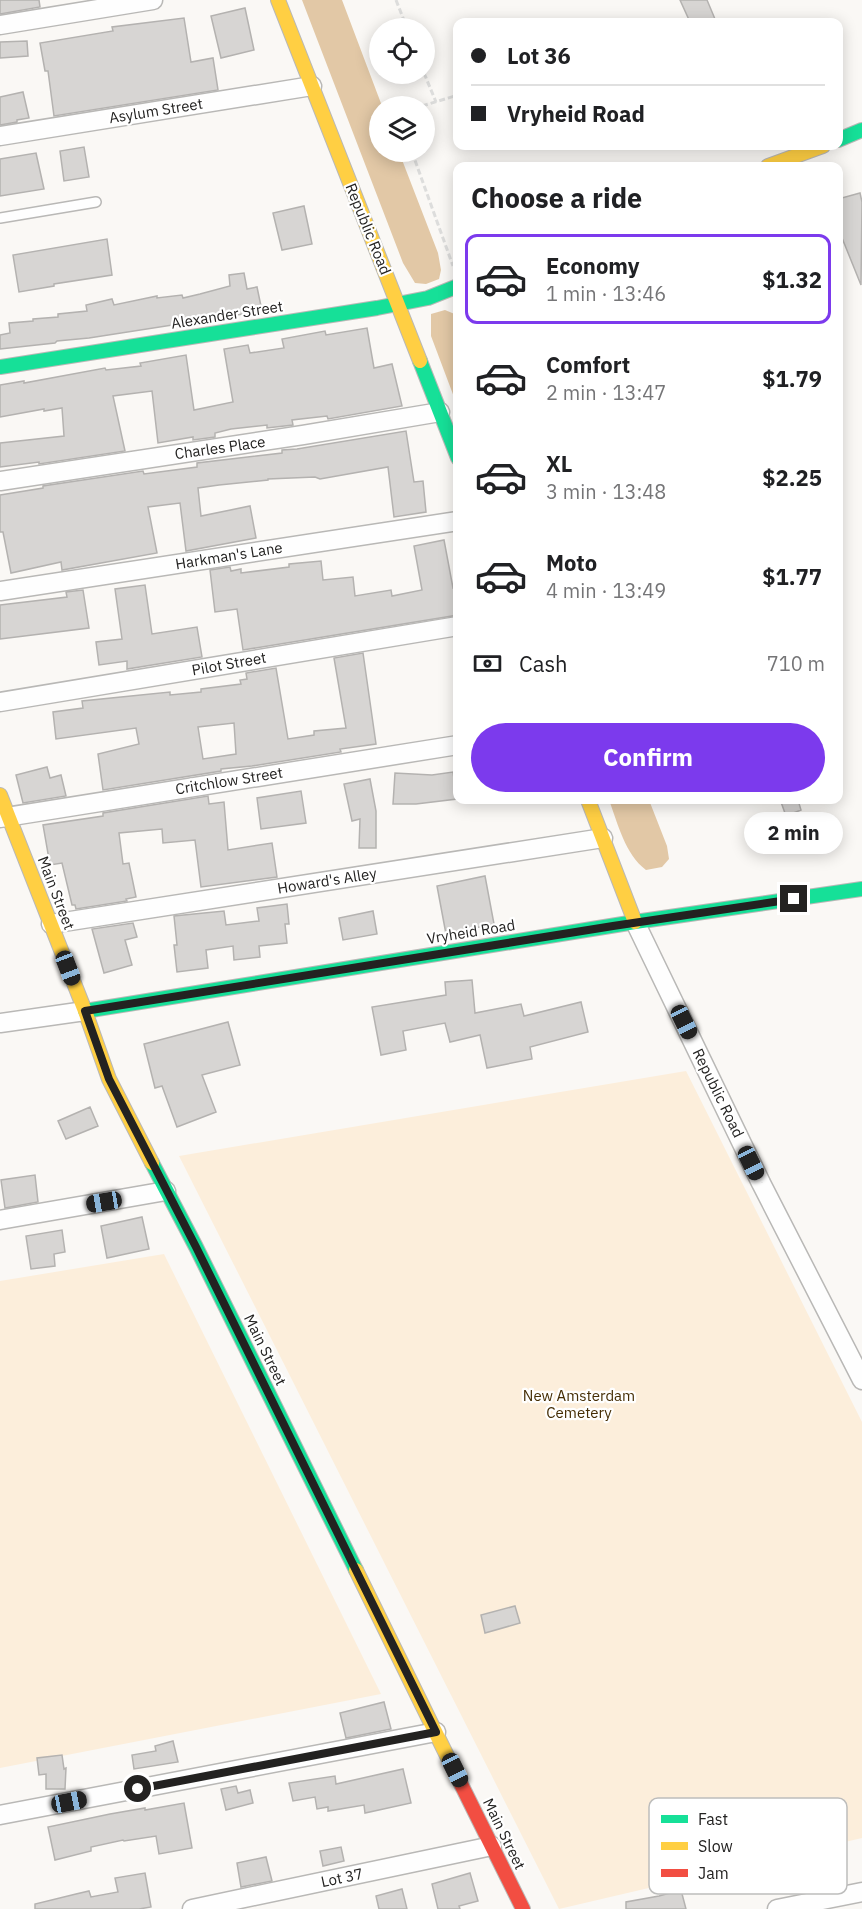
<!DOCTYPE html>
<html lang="en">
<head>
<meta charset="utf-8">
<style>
  :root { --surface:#fff; --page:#f2f2f2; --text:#202124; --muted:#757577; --line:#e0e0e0; --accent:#7c3aed }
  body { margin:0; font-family:"IBM Plex Sans",sans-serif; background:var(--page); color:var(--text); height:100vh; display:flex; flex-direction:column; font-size:22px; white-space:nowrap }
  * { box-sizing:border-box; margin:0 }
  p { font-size:20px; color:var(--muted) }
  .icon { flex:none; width:33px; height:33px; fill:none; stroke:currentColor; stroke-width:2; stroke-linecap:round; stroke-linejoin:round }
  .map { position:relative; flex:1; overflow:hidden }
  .panel { position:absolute; left:453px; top:162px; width:390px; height:642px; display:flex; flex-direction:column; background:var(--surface); border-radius:12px; box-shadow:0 3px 15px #0003 }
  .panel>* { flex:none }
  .guide { position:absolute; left:453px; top:18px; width:390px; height:132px; border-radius:12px; box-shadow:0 3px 15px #0003; display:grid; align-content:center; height:132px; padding:0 18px; background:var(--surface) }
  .controls { position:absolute; left:369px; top:18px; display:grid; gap:12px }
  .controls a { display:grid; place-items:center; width:66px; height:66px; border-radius:50%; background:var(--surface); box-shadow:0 3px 15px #0003; font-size:30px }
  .end { position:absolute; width:27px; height:27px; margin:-14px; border:8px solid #232221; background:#fff; box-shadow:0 0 0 3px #fff }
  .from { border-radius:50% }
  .bubble { position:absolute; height:42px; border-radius:21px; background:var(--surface); box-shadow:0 3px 15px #0003; font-size:20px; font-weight:800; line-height:42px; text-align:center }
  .car { position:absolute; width:18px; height:36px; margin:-18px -9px; border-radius:8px; box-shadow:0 0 4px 2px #0007; background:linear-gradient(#222 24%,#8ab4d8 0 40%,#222 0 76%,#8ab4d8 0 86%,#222 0) }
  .guide b { display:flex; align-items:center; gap:21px; height:57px; font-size:22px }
  .guide b+b { border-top:2px solid var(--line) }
  .guide i { width:15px; height:15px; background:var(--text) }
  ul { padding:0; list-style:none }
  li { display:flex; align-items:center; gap:18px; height:90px; margin:0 12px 9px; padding:0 6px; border:3px solid transparent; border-radius:12px }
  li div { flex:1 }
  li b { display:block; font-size:22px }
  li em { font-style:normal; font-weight:800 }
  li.active { border-color:var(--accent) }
  li>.icon { width:54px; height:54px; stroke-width:1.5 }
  h2 { padding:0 18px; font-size:27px; line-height:72px }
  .pay { display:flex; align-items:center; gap:15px; height:66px; padding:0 18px; font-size:22px }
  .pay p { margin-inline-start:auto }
  .action { display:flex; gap:12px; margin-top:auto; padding:12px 18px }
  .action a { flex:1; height:69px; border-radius:36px; background:var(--accent); color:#fff; font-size:24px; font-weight:800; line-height:69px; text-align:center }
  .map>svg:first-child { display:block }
</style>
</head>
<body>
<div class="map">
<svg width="862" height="1909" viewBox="0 0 862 1909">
  <rect width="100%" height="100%" fill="#faf8f5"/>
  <!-- green -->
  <path fill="#fceedb" d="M 686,1071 L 862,1422 L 862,1838 L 559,1909 L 179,1156 Z
    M 164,1254 L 381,1694 L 0,1768 L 0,1281 Z"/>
  <!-- water -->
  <path fill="#e2c8a6" d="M 302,0 L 342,0 L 382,106 L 380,106 L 380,152 L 399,152 L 438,253 L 441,270 L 439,279 L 426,284 L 415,283 L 403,263 Z
    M 445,310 L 457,315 L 457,405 L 431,336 L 431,314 Z
    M 609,800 L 649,800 L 667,846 L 669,859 L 662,867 L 646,870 C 625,854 618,824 609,800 Z"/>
  <!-- building -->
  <path fill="#d7d5d3" stroke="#b4b2b0" stroke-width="1.5" fill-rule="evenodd" d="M 0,0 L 39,0 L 40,7 L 0,14 Z
    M 680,0 L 707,0 L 715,19 L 708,22 L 690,22 Z
    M 245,8 L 254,50 L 221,58 L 211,16 Z
    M 184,18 L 191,62 L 213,58 L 218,90 L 54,116 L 48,71 L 45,71 L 40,43 L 113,31 L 112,27 Z
    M 27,41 L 28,56 L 0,58 L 0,42 Z
    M 23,92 L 29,118 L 17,120 L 17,122 L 0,125 L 0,97 Z
    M 84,147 L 89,177 L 64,181 L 60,151 Z
    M 36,153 L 44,189 L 0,196 L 0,159 Z
    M 860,193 L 862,202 L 861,285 L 838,228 L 838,199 Z
    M 304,206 L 312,244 L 282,250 L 273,213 Z
    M 107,239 L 112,275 L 54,284 L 54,286 L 19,292 L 13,255 Z
    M 244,273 L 247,289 L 257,287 L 262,311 L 89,338 L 57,341 L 55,343 L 0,349 L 0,335 L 10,333 L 9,323 L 33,321 L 33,319 L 58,317 L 58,314 L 87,311 L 86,305 L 112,299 L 114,305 L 157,296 L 157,298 L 182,295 L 183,298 L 200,294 L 230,286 L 229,275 Z
    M 367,328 L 374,368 L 392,364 L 402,406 L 328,419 L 327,416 L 292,420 L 293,425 L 267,428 L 267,425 L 231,429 L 215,433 L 215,437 L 193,440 L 193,437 L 158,443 L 152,391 L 113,396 L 125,451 L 39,464 L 39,462 L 0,467 L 0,443 L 64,436 L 62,408 L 44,411 L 44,409 L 0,417 L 0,385 L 24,381 L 24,383 L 105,368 L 106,370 L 141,366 L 140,363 L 186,355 L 194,410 L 233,402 L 224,349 L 248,345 L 250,353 L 284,348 L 282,339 L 325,331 L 326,335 Z
    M 406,431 L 414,482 L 423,481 L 426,512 L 394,517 L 388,467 L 320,479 L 315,477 L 268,479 L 268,480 L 219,485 L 198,488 L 201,516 L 250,506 L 256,538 L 186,551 L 180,503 L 148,507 L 157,553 L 62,570 L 61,562 L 11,573 L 3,532 L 0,532 L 0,495 L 43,488 L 43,486 L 143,471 L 144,474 L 197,467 L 197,463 L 282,453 L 282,450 L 297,449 Z
    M 444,540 L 453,588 L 458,587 L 458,615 L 243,650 L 237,609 L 215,612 L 210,570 L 230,567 L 231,571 L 241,569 L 241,573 L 289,567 L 289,564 L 321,561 L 323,580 L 353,577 L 355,596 L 391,590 L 392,596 L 422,590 L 414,546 Z
    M 145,585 L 152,634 L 197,627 L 202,657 L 127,669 L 127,661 L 99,665 L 96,642 L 122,639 L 115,589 Z
    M 83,590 L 89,628 L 0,639 L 0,605 L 67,597 L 66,592 Z
    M 363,653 L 376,744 L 340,749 L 341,752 L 252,766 L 221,769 L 221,771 L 103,790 L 98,754 L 139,744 L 136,728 L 56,739 L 53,712 L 83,708 L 82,701 L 170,692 L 170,695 L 201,692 L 201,689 L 241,684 L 240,680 L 247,679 L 246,673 L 276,668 L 288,739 L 314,735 L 314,731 L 346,728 L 334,658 ZM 234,723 L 236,754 L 203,759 L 198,727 Z
    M 47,767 L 50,778 L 61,775 L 66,796 L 23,803 L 16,775 Z
    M 453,772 L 457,799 L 416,804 L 393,804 L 395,773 L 432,775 Z
    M 370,779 L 376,811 L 376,848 L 359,848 L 360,819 L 352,821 L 344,784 Z
    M 301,791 L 306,823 L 261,829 L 257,798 Z
    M 208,796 L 209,804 L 224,802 L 228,850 L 272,843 L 277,877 L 201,887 L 195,840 L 163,843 L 162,829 L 119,833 L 123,864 L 129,863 L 136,897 L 126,899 L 127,901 L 76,909 L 75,905 L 72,905 L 62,863 L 50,865 L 43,825 L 103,816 L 103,813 Z
    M 790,800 L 798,800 L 801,810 L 786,816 L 781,802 Z
    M 485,876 L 494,924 L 446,934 L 437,886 Z
    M 287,904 L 289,924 L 285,924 L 287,943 L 259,946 L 260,957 L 234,960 L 233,946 L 206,950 L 208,968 L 177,972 L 174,945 L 177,945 L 174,916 L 224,911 L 226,925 L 259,921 L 257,908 Z
    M 373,911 L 377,934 L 343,940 L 339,918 Z
    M 133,923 L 137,937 L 125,940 L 132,965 L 104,973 L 92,929 Z
    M 472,980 L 475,1013 L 521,1004 L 524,1016 L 581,1002 L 588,1032 L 530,1047 L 532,1059 L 487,1068 L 480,1035 L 450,1042 L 445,1023 L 403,1031 L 406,1050 L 381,1055 L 372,1007 L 446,995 L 445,982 Z
    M 228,1022 L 240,1065 L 202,1075 L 216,1112 L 177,1127 L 162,1086 L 155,1088 L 144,1044 Z
    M 90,1107 L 98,1126 L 66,1139 L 58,1121 Z
    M 35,1175 L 38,1202 L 5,1208 L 1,1180 Z
    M 142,1217 L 149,1249 L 107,1258 L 101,1226 Z
    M 62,1230 L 65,1252 L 54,1254 L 55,1266 L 31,1269 L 26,1236 Z
    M 515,1606 L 520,1623 L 485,1633 L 481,1615 Z
    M 384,1702 L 391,1729 L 346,1738 L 340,1713 Z
    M 173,1741 L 178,1762 L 134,1769 L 132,1755 L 156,1751 L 155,1746 Z
    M 62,1755 L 64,1769 L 66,1768 L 65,1789 L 46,1789 L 46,1774 L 39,1775 L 37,1758 Z
    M 403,1769 L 411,1803 L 365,1813 L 364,1805 L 328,1811 L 328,1807 L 317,1809 L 315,1797 L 293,1801 L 289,1783 L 335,1776 L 336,1784 Z
    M 236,1786 L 238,1793 L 250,1790 L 253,1803 L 226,1810 L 221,1789 Z
    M 184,1803 L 192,1848 L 159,1854 L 156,1836 L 124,1841 L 123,1840 L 91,1847 L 91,1851 L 55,1860 L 48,1827 L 110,1814 L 145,1808 L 145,1810 Z
    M 341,1847 L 344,1861 L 323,1866 L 320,1851 Z
    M 266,1857 L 272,1881 L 241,1887 L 237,1863 Z
    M 145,1873 L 151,1907 L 139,1909 L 35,1909 L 35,1904 L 76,1894 L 89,1891 L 91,1897 L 118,1892 L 115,1878 Z
    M 470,1873 L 478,1901 L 459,1906 L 460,1909 L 438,1909 L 432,1884 Z
    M 402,1889 L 407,1909 L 379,1909 L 376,1896 Z
    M 681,1890 L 686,1909 L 626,1909 L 626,1902 L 659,1896 Z"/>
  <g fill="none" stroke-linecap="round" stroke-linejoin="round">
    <defs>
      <path id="lane" d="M 0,218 L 96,202"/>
      <path id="street" d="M 0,25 L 153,0
        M 0,136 L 312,86
        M 0,481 L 303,435 L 440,412
        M 0,591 L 458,521
        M 0,702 L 458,626
        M 0,818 L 458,745
        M 635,922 L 761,1183 L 862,1380
        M 51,924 L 603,838
        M 0,1023 L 85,1011
        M 0,1220 L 166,1191
        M 0,1815 L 436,1732
        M 192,1909 L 492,1846
        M 777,1909 L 862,1892"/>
      <path id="fast" d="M 838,140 L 862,130
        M 420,361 L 458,458
        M 0,367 L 377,308 L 428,298 L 458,286
        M 85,1011 L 635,922 L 862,889
        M 152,1163 L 196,1247 L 356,1570"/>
      <path id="slow" d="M 278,0 L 420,361
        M 768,166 L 823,146
        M 0,795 L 85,1011 L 109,1079 L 152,1163
        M 588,800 L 635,922
        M 356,1570 L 451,1764"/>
      <path id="jam" d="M 451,1764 L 523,1909"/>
    </defs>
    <!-- lane casing -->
    <use href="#lane" stroke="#b9b8b6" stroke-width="12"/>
    <!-- street casing -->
    <use href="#street" stroke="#b9b8b6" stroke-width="21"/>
    <!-- fast casing -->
    <use href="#fast" stroke="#b9b8b6" stroke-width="16"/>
    <!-- slow casing -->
    <use href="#slow" stroke="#b9b8b6" stroke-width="16"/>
    <!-- jam casing -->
    <use href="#jam" stroke="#b9b8b6" stroke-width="16"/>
    <!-- path -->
    <path stroke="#dddddc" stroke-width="3" stroke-dasharray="6 3" stroke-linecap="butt" d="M 396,0 L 407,28
      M 424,73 L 436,102
      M 422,106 L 458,95
      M 412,152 L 453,266"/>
    <!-- lane -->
    <use href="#lane" stroke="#fefefe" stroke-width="9"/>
    <!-- street -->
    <use href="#street" stroke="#fefefe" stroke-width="18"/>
    <!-- fast -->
    <use href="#fast" stroke="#16e098" stroke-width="14"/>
    <!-- slow -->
    <use href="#slow" stroke="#ffcf43" stroke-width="14"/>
    <!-- jam -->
    <use href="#jam" stroke="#f24e42" stroke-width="14"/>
  </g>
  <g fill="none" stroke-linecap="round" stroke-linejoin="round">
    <!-- route -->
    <path stroke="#232221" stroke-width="8" d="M 138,1789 L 436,1732 L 196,1247 L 109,1079 L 85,1011 L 613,926 L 794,899"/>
  </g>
  <g text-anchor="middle" stroke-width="4.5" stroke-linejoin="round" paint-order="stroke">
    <!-- street labels -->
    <g font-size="15" fill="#232221" stroke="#fff">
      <text transform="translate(156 111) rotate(-9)" y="5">Asylum Street</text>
      <text transform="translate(368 229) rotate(68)" y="5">Republic Road</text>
      <text transform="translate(227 315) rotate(-9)" y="5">Alexander Street</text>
      <text transform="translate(220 448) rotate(-8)" y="5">Charles Place</text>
      <text transform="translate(229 556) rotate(-9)" y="5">Harkman's Lane</text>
      <text transform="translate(229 664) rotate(-10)" y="5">Pilot Street</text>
      <text transform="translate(229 781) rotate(-9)" y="5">Critchlow Street</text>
      <text transform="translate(327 881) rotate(-9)" y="5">Howard's Alley</text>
      <text transform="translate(56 893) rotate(69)" y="5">Main Street</text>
      <text transform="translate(471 932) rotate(-9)" y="5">Vryheid Road</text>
      <text transform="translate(718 1093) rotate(64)" y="5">Republic Road</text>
      <text transform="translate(265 1350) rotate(64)" y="5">Main Street</text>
      <text transform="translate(504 1834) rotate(64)" y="5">Main Street</text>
      <text transform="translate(342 1878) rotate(-12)" y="5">Lot 37</text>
    </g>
    <!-- park labels -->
    <g font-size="15" fill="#452d04" stroke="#fff">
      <text x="579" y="1401">New Amsterdam<tspan x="579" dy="17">Cemetery</tspan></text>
    </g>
  </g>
  <!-- legend -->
  <rect x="649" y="1798" width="198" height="96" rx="9" fill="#fff" stroke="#bdbdbc" stroke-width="1.5"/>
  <rect x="661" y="1815" width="27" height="8" fill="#16e098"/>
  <rect x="661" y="1842" width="27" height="8" fill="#ffcf43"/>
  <rect x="661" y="1869" width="27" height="8" fill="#f24e42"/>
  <g font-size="16" fill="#232221">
    <text x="698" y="1825">Fast</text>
    <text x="698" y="1852">Slow</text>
    <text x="698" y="1879">Jam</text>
  </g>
</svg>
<div class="controls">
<a><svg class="icon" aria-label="locate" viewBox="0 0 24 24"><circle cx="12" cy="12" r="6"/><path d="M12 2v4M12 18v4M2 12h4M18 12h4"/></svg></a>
<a><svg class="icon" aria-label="layers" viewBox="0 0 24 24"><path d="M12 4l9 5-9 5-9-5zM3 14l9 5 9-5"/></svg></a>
</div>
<i class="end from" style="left:138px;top:1789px"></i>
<i class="end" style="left:794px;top:899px"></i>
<div class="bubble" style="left:744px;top:812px;width:99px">2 min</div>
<i class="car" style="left:68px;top:968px;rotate:159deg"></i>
<i class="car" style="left:684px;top:1022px;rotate:154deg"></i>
<i class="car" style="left:751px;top:1163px;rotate:154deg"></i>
<i class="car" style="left:104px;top:1202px;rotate:260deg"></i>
<i class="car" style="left:455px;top:1770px;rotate:154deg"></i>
<i class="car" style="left:69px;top:1802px;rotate:79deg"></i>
<div class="guide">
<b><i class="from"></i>Lot 36</b>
<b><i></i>Vryheid Road</b>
</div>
<section class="panel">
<h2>Choose a ride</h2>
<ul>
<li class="active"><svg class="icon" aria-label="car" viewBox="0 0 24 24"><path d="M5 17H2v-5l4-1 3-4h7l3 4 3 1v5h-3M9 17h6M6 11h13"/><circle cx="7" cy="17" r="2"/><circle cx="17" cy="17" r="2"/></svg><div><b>Economy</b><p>1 min · 13:46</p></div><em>$1.32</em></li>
<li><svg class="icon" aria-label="car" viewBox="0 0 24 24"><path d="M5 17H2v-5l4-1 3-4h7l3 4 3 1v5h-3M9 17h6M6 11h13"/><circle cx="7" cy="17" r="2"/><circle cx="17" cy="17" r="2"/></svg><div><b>Comfort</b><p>2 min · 13:47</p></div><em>$1.79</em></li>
<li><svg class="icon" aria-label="car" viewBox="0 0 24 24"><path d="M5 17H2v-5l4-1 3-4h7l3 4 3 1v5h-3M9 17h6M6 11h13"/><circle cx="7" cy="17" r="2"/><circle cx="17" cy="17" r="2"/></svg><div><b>XL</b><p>3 min · 13:48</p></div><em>$2.25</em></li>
<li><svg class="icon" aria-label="car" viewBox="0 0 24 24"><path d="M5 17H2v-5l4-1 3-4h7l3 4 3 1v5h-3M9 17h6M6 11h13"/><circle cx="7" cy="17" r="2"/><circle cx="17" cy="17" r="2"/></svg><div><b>Moto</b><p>4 min · 13:49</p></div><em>$1.77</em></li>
</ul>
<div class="pay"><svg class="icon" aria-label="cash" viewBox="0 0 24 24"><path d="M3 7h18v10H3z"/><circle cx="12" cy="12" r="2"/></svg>Cash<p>710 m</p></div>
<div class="action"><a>Confirm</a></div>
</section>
</div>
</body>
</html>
